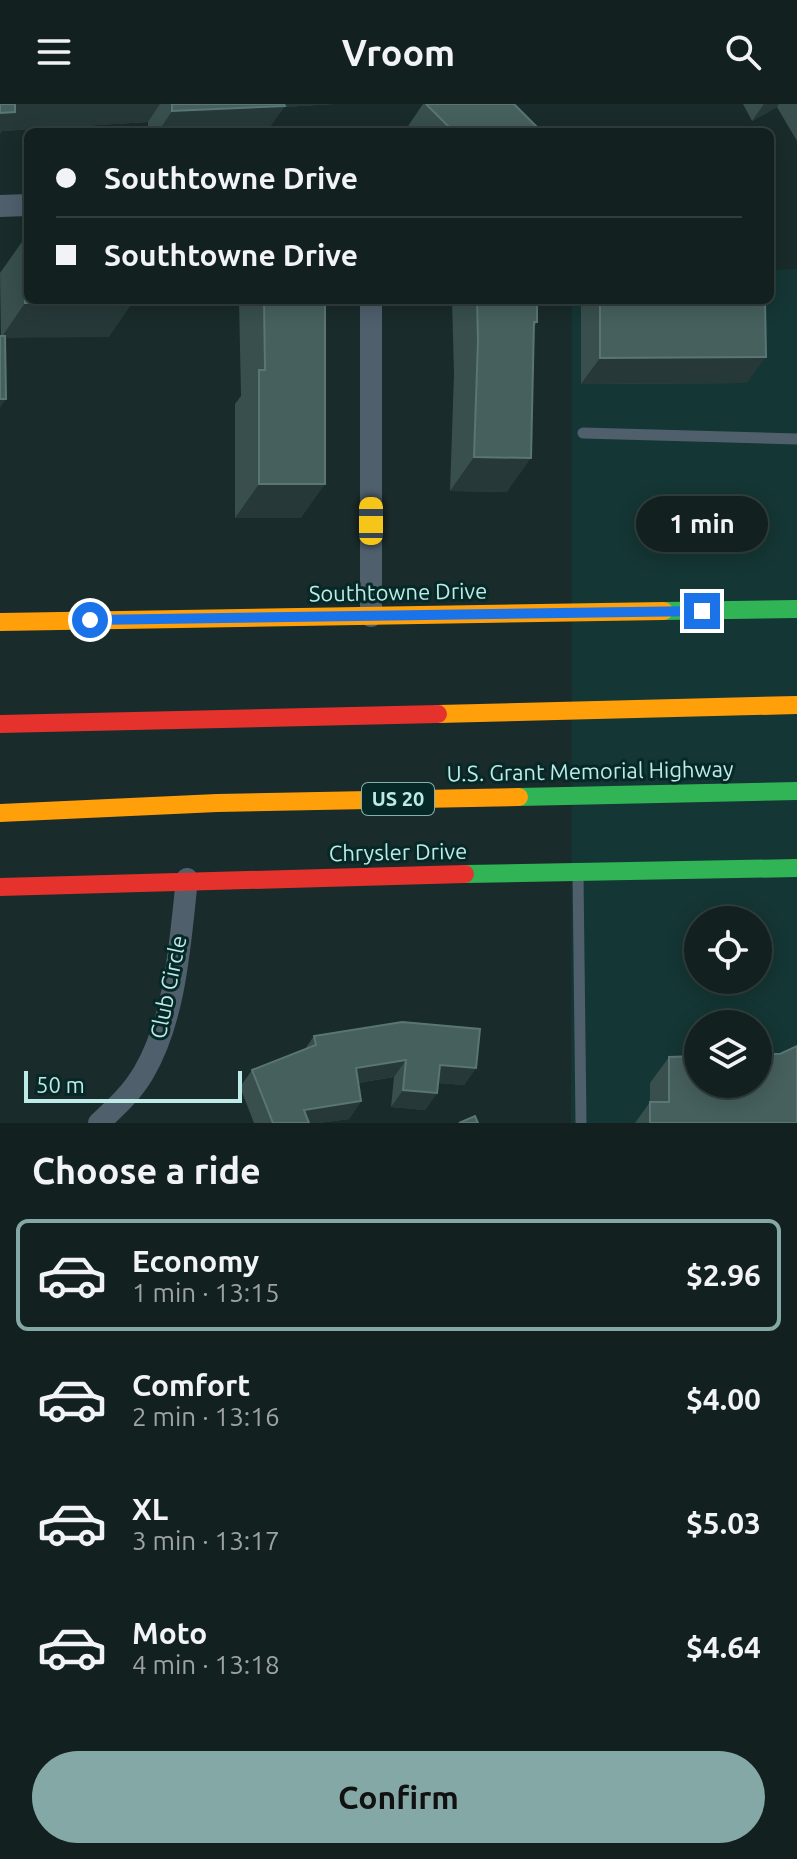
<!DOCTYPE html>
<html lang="en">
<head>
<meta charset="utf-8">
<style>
  :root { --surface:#132020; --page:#1c2829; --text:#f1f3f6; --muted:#9da3a5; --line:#323e3e; --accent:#84a8a6 }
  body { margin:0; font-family:Ubuntu,sans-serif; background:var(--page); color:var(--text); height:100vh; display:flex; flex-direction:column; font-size:30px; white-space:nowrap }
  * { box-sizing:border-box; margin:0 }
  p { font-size:26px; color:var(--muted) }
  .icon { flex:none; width:44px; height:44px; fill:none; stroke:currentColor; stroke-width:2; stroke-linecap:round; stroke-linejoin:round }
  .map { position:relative; height:1019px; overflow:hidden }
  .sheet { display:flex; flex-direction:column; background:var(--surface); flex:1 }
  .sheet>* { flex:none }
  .guide { position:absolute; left:24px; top:24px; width:750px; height:176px; border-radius:12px; box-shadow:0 4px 20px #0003,0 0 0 2px var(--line); display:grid; align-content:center; height:176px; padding:0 32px; background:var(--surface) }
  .buttons { position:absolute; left:684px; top:802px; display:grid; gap:16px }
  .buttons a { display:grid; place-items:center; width:88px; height:88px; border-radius:50%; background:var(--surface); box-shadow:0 4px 20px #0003,0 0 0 2px var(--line); font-size:40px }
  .scale { position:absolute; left:24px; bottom:20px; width:218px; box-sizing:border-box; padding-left:8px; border:4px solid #bdebe8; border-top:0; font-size:22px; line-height:28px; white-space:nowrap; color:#bdebe8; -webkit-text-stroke:6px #062827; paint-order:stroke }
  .end { position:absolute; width:36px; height:36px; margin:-18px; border:10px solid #1a73e8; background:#fff; box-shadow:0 0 0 4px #fff }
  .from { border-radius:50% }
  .bubble { position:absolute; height:56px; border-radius:28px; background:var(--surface); box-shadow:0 4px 20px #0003,0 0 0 2px var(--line); font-size:26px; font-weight:600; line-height:56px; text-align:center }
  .car { position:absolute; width:24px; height:48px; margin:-24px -12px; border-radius:10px; box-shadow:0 0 6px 2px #0007; background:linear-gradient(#f5c518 24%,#345 0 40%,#f5c518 0 76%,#345 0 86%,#f5c518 0) }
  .guide b { display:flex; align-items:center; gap:28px; height:76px; font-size:30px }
  .guide b+b { border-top:2px solid var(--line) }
  .guide i { width:20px; height:20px; background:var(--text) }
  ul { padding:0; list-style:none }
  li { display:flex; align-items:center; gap:24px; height:112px; margin:0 16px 12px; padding:0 16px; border:4px solid transparent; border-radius:12px }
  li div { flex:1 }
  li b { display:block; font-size:30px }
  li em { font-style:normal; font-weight:600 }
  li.current { border-color:var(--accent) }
  li>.icon { width:72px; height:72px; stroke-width:1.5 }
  h2 { padding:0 32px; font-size:36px; line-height:96px }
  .button { display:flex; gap:16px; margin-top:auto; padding:16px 32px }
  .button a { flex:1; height:92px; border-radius:48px; background:var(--accent); color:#111; font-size:32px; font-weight:600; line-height:92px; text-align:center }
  header { display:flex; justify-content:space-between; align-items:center; height:104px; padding:0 32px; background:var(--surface); font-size:36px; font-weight:600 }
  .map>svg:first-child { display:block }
</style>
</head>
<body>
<header><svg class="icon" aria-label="menu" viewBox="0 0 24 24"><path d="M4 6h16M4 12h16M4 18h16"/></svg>Vroom<svg class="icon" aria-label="search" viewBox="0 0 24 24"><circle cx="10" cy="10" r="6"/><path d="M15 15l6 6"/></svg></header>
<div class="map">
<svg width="797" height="1019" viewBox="0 0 797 1019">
  <rect width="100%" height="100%" fill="#192b2a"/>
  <!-- built -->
  <path fill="#143634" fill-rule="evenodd" d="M 797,165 L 797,1019 L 571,1019 L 572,196 L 770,196 L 770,166 ZM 698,816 L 758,816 L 758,876 L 698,876 ZM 698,920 L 758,920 L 758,980 L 698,980 Z"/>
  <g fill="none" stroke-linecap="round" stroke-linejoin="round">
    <!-- lane -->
    <path stroke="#4f5f6c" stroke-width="11" d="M 583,329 L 797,335
      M 578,769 L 581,1019"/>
    <!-- street -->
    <path stroke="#4f5f6c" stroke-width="22" d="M 0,102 L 28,101
      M 371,196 L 371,512
      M 99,1019 C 116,1003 132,989 144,968 C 176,913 180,838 187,775"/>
    <!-- fast -->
    <path stroke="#30b455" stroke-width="18" d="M 664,507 L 797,505
      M 519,693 L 797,687
      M 465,770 L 797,764"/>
    <!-- slow -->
    <path stroke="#ff9f0a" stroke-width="18" d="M 0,518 L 664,507
      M 438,610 L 797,601
      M 0,709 L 217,699 L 519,693"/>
    <!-- jam -->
    <path stroke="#e5322d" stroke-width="18" d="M 0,620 L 438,610
      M 0,783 L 465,770"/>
  </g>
  <!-- wall -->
  <path fill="#384f4e" d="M 0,0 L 334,0 L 284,3 L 266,28 L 148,28 L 148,18 L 2,27 L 0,30 Z
    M 423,0 L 514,0 L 542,28 L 404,28 Z
    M 743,0 L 797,0 L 797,37 L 777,3 L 752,17 Z
    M 24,135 L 109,233 L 1,232 L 0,169 Z
    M 239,196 L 325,196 L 301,414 L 235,414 L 235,300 L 241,292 Z
    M 452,196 L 537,196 L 537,218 L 534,223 L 507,388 L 450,387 L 454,270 Z
    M 581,196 L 765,196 L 747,279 L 581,280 Z
    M 314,932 L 476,964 L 464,981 L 438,979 L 437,989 L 425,1006 L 391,1003 L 394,973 L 358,979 L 361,997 L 349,1015 L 319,1019 L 254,1019 L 240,983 L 252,966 L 305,945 Z
    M 780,950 L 797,1019 L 635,1019 L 650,998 L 650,979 L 669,953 Z"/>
  <!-- shaded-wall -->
  <path fill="#263938" d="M 10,0 L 160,0 L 148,18 L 2,27 L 0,30 L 0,9 Z
    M 262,0 L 334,0 L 284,3 L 266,28 L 158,28 L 172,7 Z
    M 764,0 L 779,0 L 777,3 L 752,17 Z
    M 133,198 L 109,233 L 1,234 L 25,199 Z
    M 766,253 L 747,279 L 581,280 L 600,254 Z
    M 0,295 L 6,295 L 0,304 Z
    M 474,353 L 531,354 L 507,388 L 450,387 Z
    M 259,380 L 325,380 L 301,414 L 235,414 Z
    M 406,956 L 394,973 L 344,981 L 356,964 Z
    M 440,961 L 476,964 L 464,981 L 428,978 Z
    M 403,986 L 437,989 L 425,1006 L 391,1003 Z
    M 361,997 L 349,1015 L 319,1019 L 295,1019 L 304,1006 Z"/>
  <!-- building -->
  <path fill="#46605e" stroke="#597574" stroke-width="2" d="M 0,0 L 15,0 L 15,8 L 0,9 Z
    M 172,0 L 284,0 L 285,2 L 172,7 Z
    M 426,0 L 514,0 L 542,28 L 454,28 Z
    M 24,135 L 28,135 L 28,196 L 133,196 L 133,198 L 25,199 Z
    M 264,196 L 325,196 L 325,380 L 259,380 L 259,266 L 265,266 Z
    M 477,196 L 537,196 L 537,218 L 534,218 L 531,354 L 474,353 L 478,236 Z
    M 600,196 L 765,196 L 766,253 L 600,254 Z
    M 0,232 L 5,232 L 6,295 L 0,295 Z
    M 402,918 L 480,925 L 476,964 L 440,961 L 437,989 L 403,986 L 406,956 L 356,964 L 361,997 L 304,1006 L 309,1019 L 273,1019 L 252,966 L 316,941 L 314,932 Z
    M 797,942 L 797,1019 L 650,1019 L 650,998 L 669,998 L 669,953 L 698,952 L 698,980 L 758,980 L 758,950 L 780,950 Z
    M 475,1012 L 478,1019 L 459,1019 Z"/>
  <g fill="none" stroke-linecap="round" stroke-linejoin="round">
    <!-- route -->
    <path stroke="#1a73e8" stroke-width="10" d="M 90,516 L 702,507"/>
  </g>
  <g text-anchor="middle" stroke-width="6" stroke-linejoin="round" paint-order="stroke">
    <!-- shield labels -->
    <rect fill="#062827" stroke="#86b0ae" stroke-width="2" x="362" y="679" width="72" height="32" rx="6"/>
    <g font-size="20" font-weight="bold" fill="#bdebe8">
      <text x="398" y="702">US 20</text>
    </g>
    <!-- street labels -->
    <g font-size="22" fill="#bdebe8" stroke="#062827">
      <text transform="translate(398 488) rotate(-1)" y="8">Southtowne Drive</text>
      <text transform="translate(590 667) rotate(-1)" y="8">U.S. Grant Memorial Highway</text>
      <text transform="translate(398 748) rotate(-1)" y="8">Chrysler Drive</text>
      <text transform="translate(168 883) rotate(-78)" y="8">Club Circle</text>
    </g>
  </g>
</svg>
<div class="buttons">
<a><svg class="icon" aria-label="locate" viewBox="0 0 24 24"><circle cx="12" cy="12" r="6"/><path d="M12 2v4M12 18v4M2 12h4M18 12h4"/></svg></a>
<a><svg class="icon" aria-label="layers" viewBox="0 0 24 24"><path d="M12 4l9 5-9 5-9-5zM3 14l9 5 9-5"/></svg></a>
</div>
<div class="scale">50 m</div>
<i class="end from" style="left:90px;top:516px"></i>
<i class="end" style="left:702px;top:507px"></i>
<div class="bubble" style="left:636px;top:392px;width:132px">1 min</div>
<i class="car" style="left:371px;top:417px;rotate:0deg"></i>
<div class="guide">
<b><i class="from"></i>Southtowne Drive</b>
<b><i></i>Southtowne Drive</b>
</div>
</div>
<section class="sheet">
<h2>Choose a ride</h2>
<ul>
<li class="current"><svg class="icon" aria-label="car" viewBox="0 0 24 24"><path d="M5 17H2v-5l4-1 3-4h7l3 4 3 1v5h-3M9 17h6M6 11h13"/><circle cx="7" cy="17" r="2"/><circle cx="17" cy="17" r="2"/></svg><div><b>Economy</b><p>1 min · 13:15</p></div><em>$2.96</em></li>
<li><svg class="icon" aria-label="car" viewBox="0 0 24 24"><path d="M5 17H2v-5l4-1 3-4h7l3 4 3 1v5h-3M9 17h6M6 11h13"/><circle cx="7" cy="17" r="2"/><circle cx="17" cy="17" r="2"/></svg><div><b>Comfort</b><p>2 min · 13:16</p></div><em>$4.00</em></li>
<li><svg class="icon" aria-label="car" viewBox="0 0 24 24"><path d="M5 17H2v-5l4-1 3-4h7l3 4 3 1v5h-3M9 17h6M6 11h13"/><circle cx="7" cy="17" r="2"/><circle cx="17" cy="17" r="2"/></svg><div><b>XL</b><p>3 min · 13:17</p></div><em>$5.03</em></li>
<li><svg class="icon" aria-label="car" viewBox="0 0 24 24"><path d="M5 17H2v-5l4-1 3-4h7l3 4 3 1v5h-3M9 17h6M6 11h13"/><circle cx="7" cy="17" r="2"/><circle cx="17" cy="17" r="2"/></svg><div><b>Moto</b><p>4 min · 13:18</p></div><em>$4.64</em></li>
</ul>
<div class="button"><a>Confirm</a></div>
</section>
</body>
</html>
